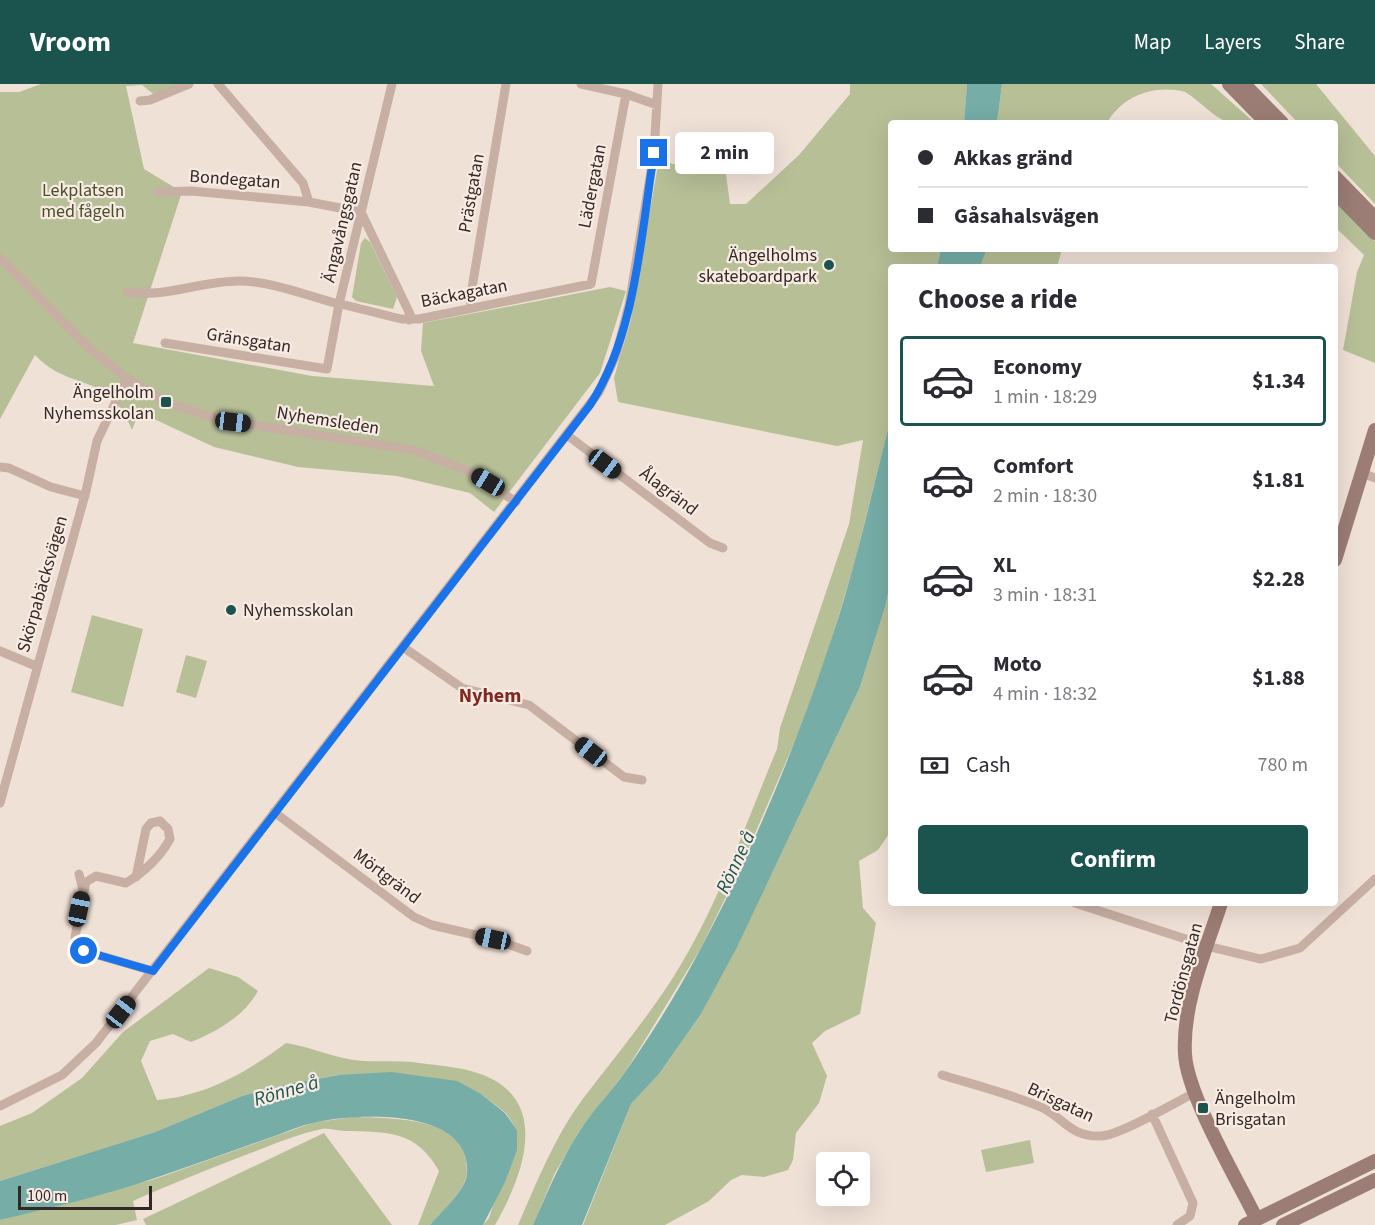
<!DOCTYPE html>
<html lang="en">
<head>
<meta charset="utf-8">
<style>
  :root { --surface:#fff; --page:#f2f2f3; --text:#2b2b33; --muted:#7c7c81; --line:#e1e1e2; --accent:#1b544f }
  body { margin:0; font-family:"Source Sans 3",sans-serif; background:var(--page); color:var(--text); height:100vh; display:flex; flex-direction:column; font-size:22px; white-space:nowrap }
  * { box-sizing:border-box; margin:0 }
  p { font-size:20px; color:var(--muted) }
  .icon { flex:none; width:33px; height:33px; fill:none; stroke:currentColor; stroke-width:2; stroke-linecap:round; stroke-linejoin:round }
  .map { position:relative; flex:1; overflow:hidden }
  .drawer { position:absolute; left:888px; top:180px; width:450px; height:642px; display:flex; flex-direction:column; background:var(--surface); border-radius:6px; box-shadow:0 6px 24px #0002 }
  .drawer>* { flex:none }
  .guide { position:absolute; left:888px; top:36px; width:450px; height:132px; border-radius:6px; box-shadow:0 6px 24px #0002; display:grid; align-content:center; height:132px; padding:0 30px; background:var(--surface) }
  .fabs { position:absolute; left:816px; top:1068px; display:grid; gap:12px }
  .fabs a { display:grid; place-items:center; width:54px; height:54px; border-radius:6px; background:var(--surface); box-shadow:0 6px 24px #0002; font-size:30px }
  .scale { position:absolute; left:18px; bottom:15px; width:134px; box-sizing:border-box; padding-left:6px; border:3px solid #332825; border-top:0; font-size:16px; line-height:21px; white-space:nowrap; color:#332825; -webkit-text-stroke:4px #f8ebe3; paint-order:stroke }
  .end { position:absolute; width:27px; height:27px; margin:-14px; border:8px solid #1a73e8; background:#fff; box-shadow:0 0 0 3px #fff }
  .from { border-radius:50% }
  .bubble { position:absolute; height:42px; border-radius:6px; background:var(--surface); box-shadow:0 6px 24px #0002; font-size:20px; font-weight:700; line-height:42px; text-align:center }
  .car { position:absolute; width:18px; height:36px; margin:-18px -9px; border-radius:8px; box-shadow:0 0 4px 2px #0007; background:linear-gradient(#222 24%,#8ab4d8 0 40%,#222 0 76%,#8ab4d8 0 86%,#222 0) }
  .guide b { display:flex; align-items:center; gap:21px; height:57px; font-size:22px }
  .guide b+b { border-top:2px solid var(--line) }
  .guide i { width:15px; height:15px; background:var(--text) }
  ul { padding:0; list-style:none }
  li { display:flex; align-items:center; gap:18px; height:90px; margin:0 12px 9px; padding:0 18px; border:3px solid transparent; border-radius:6px }
  li div { flex:1 }
  li b { display:block; font-size:22px }
  li em { font-style:normal; font-weight:700 }
  li.on { border-color:var(--accent) }
  li>.icon { width:54px; height:54px; stroke-width:1.5 }
  h2 { padding:0 30px; font-size:27px; line-height:72px }
  .pay { display:flex; align-items:center; gap:15px; height:66px; padding:0 30px; font-size:22px }
  .pay p { margin-inline-start:auto }
  .cta { display:flex; gap:12px; margin-top:auto; padding:12px 30px }
  .cta a { flex:1; height:69px; border-radius:6px; background:var(--accent); color:#fff; font-size:24px; font-weight:700; line-height:69px; text-align:center }
  header { display:flex; align-items:center; gap:36px; box-sizing:border-box; height:84px; padding:0 30px; background:var(--accent); color:#fff }
  header strong { font-size:28px }
  nav { display:flex; gap:33px; margin-inline-start:auto; font-size:21px }
  .map>svg:first-child { display:block }
</style>
</head>
<body>
<header>
<strong>Vroom</strong>
<nav><a>Map</a><a>Layers</a><a>Share</a></nav>
</header>
<div class="map">
<svg width="1375" height="1141" viewBox="0 0 1375 1141">
  <rect width="100%" height="100%" fill="#f0e1d7"/>
  <!-- green -->
  <path fill="#b7bf97" d="M 41,0 L 178,0 L 156,12 L 142,1 L 126,2 L 144,85 L 182,108 L 133,259 L 312,292 L 434,302 L 421,267 L 423,239 L 610,203 L 626,207 L 600,289 L 494,428 L 470,409 L 397,392 L 298,383 L 214,363 L 139,328 L 132,346 C 108,286 71,309 35,271 L 0,335 L 0,8 L 19,8 Z
    M 850,0 L 967,0 L 964,39 L 891,39 L 891,165 L 941,165 L 937,183 L 891,183 L 891,333 L 854,481 L 828,567 L 799,648 L 740,784 L 701,864 L 626,987 L 580,1046 L 555,1089 L 533,1141 L 518,1141 C 537,1098 554,1054 582,1016 C 613,975 646,936 674,892 C 718,822 745,741 777,665 L 780,644 L 849,440 L 863,356 L 837,362 L 618,318 L 614,294 L 631,235 L 659,75 L 673,80 L 725,83 L 730,120 L 746,120 L 799,71 L 850,10 Z
    M 1002,0 L 1211,0 L 1255,39 C 1247,39 1234,41 1227,38 C 1212,32 1199,16 1185,8 C 1154,0 1122,12 1107,39 L 997,39 Z
    M 1261,0 L 1316,0 L 1375,72 L 1375,120 L 1335,78 L 1335,39 L 1298,39 Z
    M 1335,116 L 1375,157 L 1375,279 L 1343,266 L 1357,188 L 1364,171 L 1335,143 Z
    M 365,154 L 370,158 L 397,213 L 393,225 L 356,217 L 352,213 L 361,159 Z
    M 987,165 L 1062,165 L 1057,183 L 980,183 Z
    M 891,493 L 891,747 L 878,766 L 859,777 L 863,824 L 876,839 L 860,930 L 825,947 L 812,959 L 827,992 L 819,1019 L 796,1049 L 793,1076 L 788,1086 L 764,1093 L 742,1091 L 731,1096 L 709,1117 L 665,1141 L 583,1141 L 631,1020 L 659,990 L 701,930 L 778,776 L 860,603 L 886,520 Z
    M 92,531 L 143,545 L 123,623 L 71,608 Z
    M 186,571 L 207,577 L 196,614 L 176,608 Z
    M 209,884 L 238,893 L 258,907 C 244,932 218,947 191,958 L 173,950 L 150,957 L 141,977 L 157,1016 C 206,1012 247,988 286,959 C 307,962 327,971 348,975 C 369,979 391,976 412,978 C 431,981 453,982 471,987 C 553,1009 526,1087 495,1141 L 483,1141 L 489,1134 L 517,1046 L 506,1029 L 481,1010 L 339,991 L 288,1000 L 242,1012 L 155,1048 L 0,1097 L 0,1042 L 32,1029 L 82,994 L 123,948 Z
    M 355,1033 C 388,1034 461,1033 466,1076 C 466,1081 468,1089 466,1094 C 460,1112 442,1127 430,1141 L 418,1141 L 439,1087 C 416,1046 387,1048 345,1047 C 337,1047 329,1044 322,1045 C 297,1050 272,1061 248,1070 C 209,1085 171,1100 133,1117 L 137,1136 L 116,1141 L 0,1141 L 0,1136 L 155,1095 L 315,1038 Z
    M 324,1049 L 392,1141 L 146,1141 L 143,1135 Z
    M 1030,1056 L 1034,1079 L 986,1088 L 981,1066 Z"/>
  <!-- water -->
  <path fill="#76ada7" d="M 967,0 L 1002,0 L 997,39 L 964,39 Z
    M 941,165 L 987,165 L 980,183 L 937,183 Z
    M 891,333 L 891,493 L 886,520 L 860,603 L 737,863 L 701,930 L 659,990 L 631,1020 L 582,1141 L 533,1141 C 547,1109 560,1078 579,1048 C 593,1026 611,1008 626,987 C 653,948 679,906 701,864 C 750,772 794,667 827,568 C 854,491 871,411 891,333 Z
    M 391,988 L 457,997 L 481,1010 L 505,1029 L 517,1046 L 517,1066 L 505,1098 L 483,1141 L 430,1141 C 440,1129 466,1106 467,1090 C 473,1024 360,1029 317,1038 C 300,1041 282,1050 266,1055 C 230,1068 194,1081 158,1093 C 107,1111 53,1123 0,1136 L 0,1097 L 155,1048 L 242,1012 L 288,1000 L 339,991 Z"/>
  <g fill="none" stroke-linecap="round" stroke-linejoin="round">
    <!-- street -->
    <path stroke="#c8afa3" stroke-width="9" d="M 218,0 L 303,99 L 309,118 L 361,128 L 410,230 L 409,236
      M 581,0 L 626,10 L 657,21
      M 140,17 L 150,16 L 189,0
      M 158,108 L 191,107 L 309,118
      M 0,174 L 90,265 L 127,294 L 166,318 L 221,336 L 414,366 L 471,388 L 516,418
      M 127,208 C 166,214 200,197 239,197 C 271,197 308,212 339,220
      M 345,221 L 401,235 L 419,235 L 591,200 L 626,10
      M 472,224 L 470,216 L 506,0
      M 165,259 L 327,285 L 339,220 L 392,0
      M 567,351 L 710,459 L 723,464
      M 0,383 L 9,384 L 51,403 L 85,412
      M 1362,389 L 1375,394
      M 403,563 L 462,604 L 529,621 L 624,693 L 642,696
      M 0,567 L 36,582
      M 0,719 L 86,407 L 97,357 L 127,294
      M 274,728 L 414,833 L 432,841 L 493,855 L 527,867
      M 79,790 L 83,806
      M 136,793 L 146,745 L 151,739 L 160,737 L 168,745 L 170,755 C 160,773 144,788 126,799 L 96,792 L 86,798 L 75,853 L 84,867 L 153,887
      M 1075,819 L 1207,862 L 1261,875 L 1300,864 L 1375,795
      M 942,991 C 975,1001 1011,1010 1043,1024 C 1063,1034 1071,1053 1100,1052 C 1119,1052 1176,1018 1196,1008
      M 0,1022 L 62,991 L 96,959 L 599,308 L 616,271 L 629,221 L 654,69 L 658,0
      M 1152,1030 L 1193,1119 L 1190,1132 L 1177,1141"/>
    <!-- secondary -->
    <path stroke="#9b7d75" stroke-width="14" d="M 1229,0 L 1267,39
      M 1244,0 L 1282,39
      M 1335,93 L 1375,134
      M 1335,108 L 1375,149
      M 1335,476 L 1375,346
      M 1221,819 C 1206,866 1182,920 1185,970 C 1187,1011 1237,1095 1256,1134
      M 1245,1141 L 1375,1077
      M 1283,1141 L 1375,1096"/>
  </g>
  <g fill="none" stroke-linecap="round" stroke-linejoin="round">
    <!-- route -->
    <path stroke="#1a73e8" stroke-width="8" d="M 84,867 L 153,887 L 590,321 C 636,251 641,150 654,69"/>
  </g>
  <!-- markers -->
  <g fill="#1b544f" stroke="#f8ebe3" stroke-width="2">
    <circle cx="829" cy="181" r="6"/>
    <rect x="160" y="312" width="12" height="12" rx="3"/>
    <circle cx="231" cy="526" r="6"/>
    <rect x="1197" y="1018" width="12" height="12" rx="3"/>
  </g>
  <g text-anchor="middle" stroke-width="4.5" stroke-linejoin="round" paint-order="stroke">
    <!-- street labels -->
    <g font-size="18" fill="#332825" stroke="#f8ebe3">
      <text transform="translate(235 95) rotate(4)" y="6">Bondegatan</text>
      <text transform="translate(592 102) rotate(-79)" y="6">Lädergatan</text>
      <text transform="translate(471 109) rotate(-80)" y="6">Prästgatan</text>
      <text transform="translate(342 138) rotate(-77)" y="6">Ängavångsgatan</text>
      <text transform="translate(464 209) rotate(-11)" y="6">Bäckagatan</text>
      <text transform="translate(249 256) rotate(9)" y="6">Gränsgatan</text>
      <text transform="translate(328 336) rotate(9)" y="6">Nyhemsleden</text>
      <text transform="translate(669 407) rotate(37)" y="6">Ålagränd</text>
      <text transform="translate(42 500) rotate(-74)" y="6">Skörpabäcksvägen</text>
      <text transform="translate(387 792) rotate(37)" y="6">Mörtgränd</text>
      <text transform="translate(1183 889) rotate(-75)" y="6">Tordönsgatan</text>
      <text transform="translate(1061 1018) rotate(25)" y="6">Brisgatan</text>
    </g>
    <!-- park labels -->
    <g font-size="18" fill="#485129" stroke="#f8ebe3">
      <text x="83" y="112">Lekplatsen<tspan x="83" dy="21">med fågeln</tspan></text>
    </g>
    <!-- poi labels -->
    <g font-size="18" fill="#332825" stroke="#f8ebe3" text-anchor="end">
      <text x="817" y="177">Ängelholms<tspan x="817" dy="21">skateboardpark</tspan></text>
      <text x="154" y="314">Ängelholm<tspan x="154" dy="21">Nyhemsskolan</tspan></text>
      <text x="243" y="532" text-anchor="start">Nyhemsskolan</text>
      <text x="1215" y="1020" text-anchor="start">Ängelholm<tspan x="1215" dy="21">Brisgatan</tspan></text>
    </g>
    <!-- neighbourhood labels -->
    <g font-size="20" font-weight="bold" fill="#81281f" stroke="#f8ebe3">
      <text x="490" y="618">Nyhem</text>
    </g>
    <!-- water labels -->
    <g font-size="20" font-style="italic" fill="#1b544f" stroke="#f8ebe3">
      <text transform="translate(735 778) rotate(-65)" y="7">Rönne å</text>
      <text transform="translate(286 1006) rotate(-16)" y="7">Rönne å</text>
    </g>
  </g>
</svg>
<div class="fabs">
<a><svg class="icon" aria-label="locate" viewBox="0 0 24 24"><circle cx="12" cy="12" r="6"/><path d="M12 2v4M12 18v4M2 12h4M18 12h4"/></svg></a>
</div>
<div class="scale">100 m</div>
<i class="end from" style="left:84px;top:867px"></i>
<i class="end" style="left:654px;top:69px"></i>
<div class="bubble" style="left:675px;top:48px;width:99px">2 min</div>
<i class="car" style="left:233px;top:338px;rotate:97deg"></i>
<i class="car" style="left:605px;top:380px;rotate:127deg"></i>
<i class="car" style="left:488px;top:398px;rotate:301deg"></i>
<i class="car" style="left:591px;top:668px;rotate:308deg"></i>
<i class="car" style="left:79px;top:825px;rotate:12deg"></i>
<i class="car" style="left:493px;top:855px;rotate:282deg"></i>
<i class="car" style="left:121px;top:928px;rotate:38deg"></i>
<div class="guide">
<b><i class="from"></i>Akkas gränd</b>
<b><i></i>Gåsahalsvägen</b>
</div>
<section class="drawer">
<h2>Choose a ride</h2>
<ul>
<li class="on"><svg class="icon" aria-label="car" viewBox="0 0 24 24"><path d="M5 17H2v-5l4-1 3-4h7l3 4 3 1v5h-3M9 17h6M6 11h13"/><circle cx="7" cy="17" r="2"/><circle cx="17" cy="17" r="2"/></svg><div><b>Economy</b><p>1 min · 18:29</p></div><em>$1.34</em></li>
<li><svg class="icon" aria-label="car" viewBox="0 0 24 24"><path d="M5 17H2v-5l4-1 3-4h7l3 4 3 1v5h-3M9 17h6M6 11h13"/><circle cx="7" cy="17" r="2"/><circle cx="17" cy="17" r="2"/></svg><div><b>Comfort</b><p>2 min · 18:30</p></div><em>$1.81</em></li>
<li><svg class="icon" aria-label="car" viewBox="0 0 24 24"><path d="M5 17H2v-5l4-1 3-4h7l3 4 3 1v5h-3M9 17h6M6 11h13"/><circle cx="7" cy="17" r="2"/><circle cx="17" cy="17" r="2"/></svg><div><b>XL</b><p>3 min · 18:31</p></div><em>$2.28</em></li>
<li><svg class="icon" aria-label="car" viewBox="0 0 24 24"><path d="M5 17H2v-5l4-1 3-4h7l3 4 3 1v5h-3M9 17h6M6 11h13"/><circle cx="7" cy="17" r="2"/><circle cx="17" cy="17" r="2"/></svg><div><b>Moto</b><p>4 min · 18:32</p></div><em>$1.88</em></li>
</ul>
<div class="pay"><svg class="icon" aria-label="cash" viewBox="0 0 24 24"><path d="M3 7h18v10H3z"/><circle cx="12" cy="12" r="2"/></svg>Cash<p>780 m</p></div>
<div class="cta"><a>Confirm</a></div>
</section>
</div>
</body>
</html>
